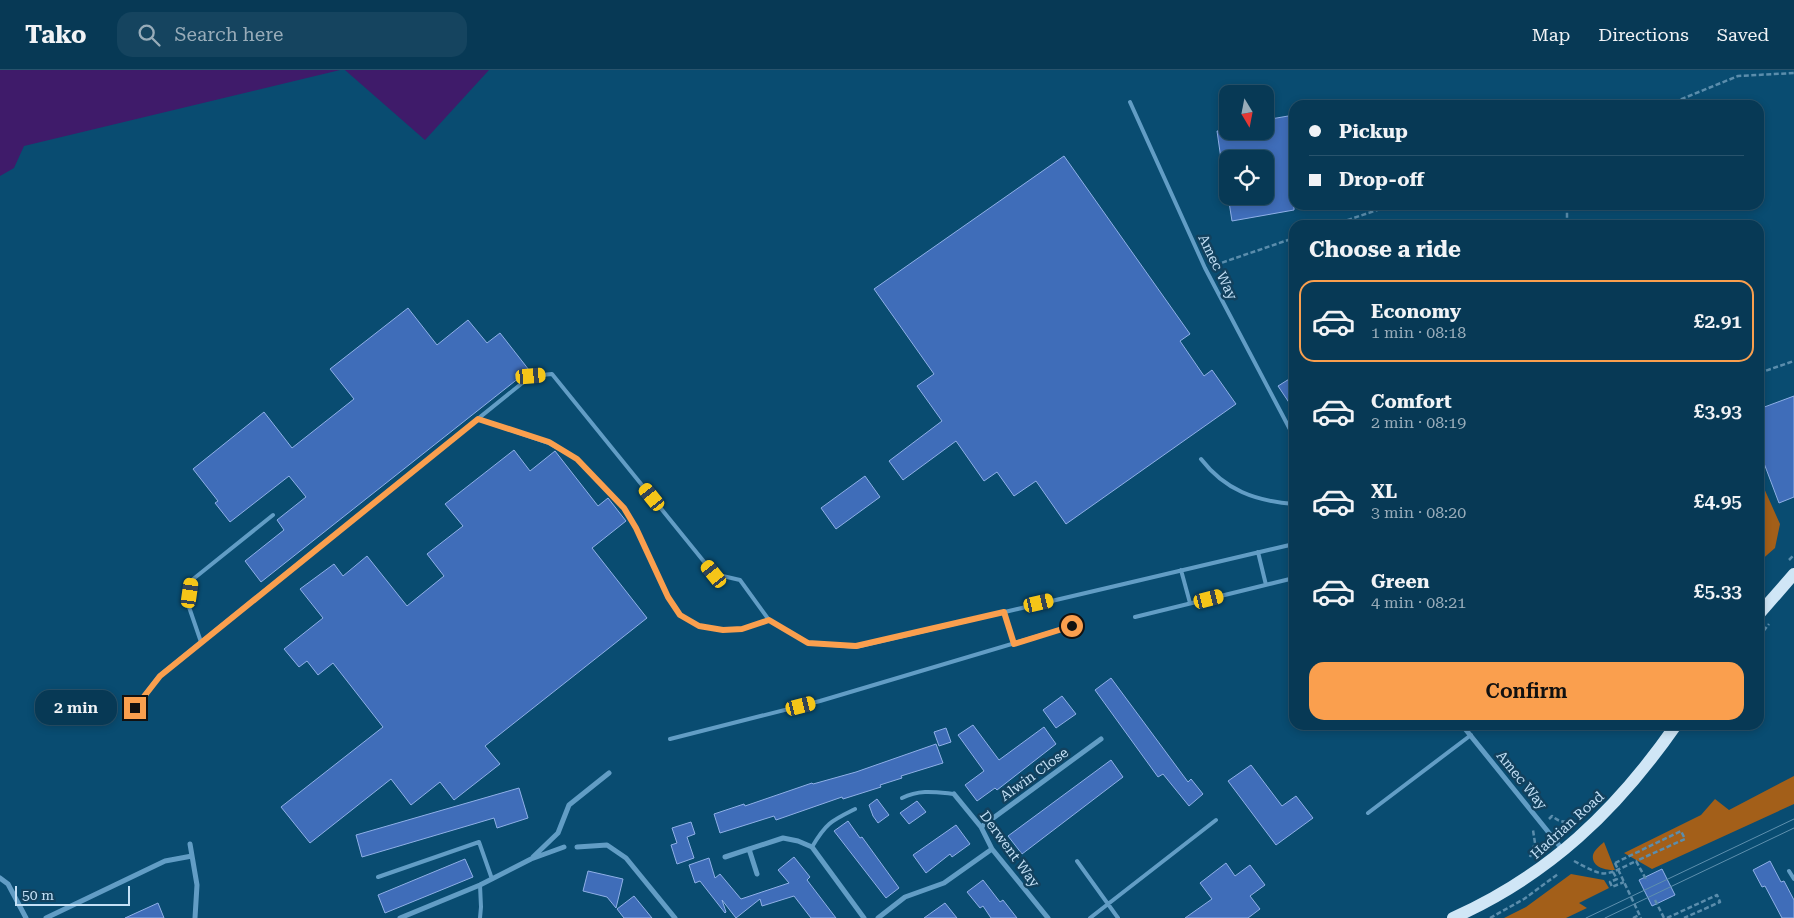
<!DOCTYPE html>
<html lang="en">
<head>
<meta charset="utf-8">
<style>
  :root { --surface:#073955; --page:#15445f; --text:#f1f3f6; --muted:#98acb9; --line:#28536c; --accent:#fa9f4e }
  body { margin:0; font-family:"Roboto Serif",serif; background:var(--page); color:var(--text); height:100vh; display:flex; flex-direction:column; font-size:19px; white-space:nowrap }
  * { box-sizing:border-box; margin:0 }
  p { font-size:16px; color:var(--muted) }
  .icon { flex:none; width:28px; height:28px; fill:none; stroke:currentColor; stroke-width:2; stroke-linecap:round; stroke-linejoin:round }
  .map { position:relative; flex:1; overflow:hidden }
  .side { position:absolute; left:1289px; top:150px; width:475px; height:510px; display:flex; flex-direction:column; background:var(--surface); border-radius:15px; box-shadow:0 2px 8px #0003,0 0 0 1px var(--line) }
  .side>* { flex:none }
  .guide { position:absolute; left:1289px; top:30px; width:475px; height:110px; border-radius:15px; box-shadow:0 2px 8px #0003,0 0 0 1px var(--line); display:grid; align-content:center; height:110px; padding:0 20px; background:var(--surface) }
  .needle { width:32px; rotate:170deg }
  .controls { position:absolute; left:1219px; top:15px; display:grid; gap:10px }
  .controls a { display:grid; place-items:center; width:55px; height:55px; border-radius:10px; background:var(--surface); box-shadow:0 2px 8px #0003,0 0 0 1px var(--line); font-size:25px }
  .scale { position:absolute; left:15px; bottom:12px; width:115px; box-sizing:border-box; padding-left:5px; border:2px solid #c3e0f6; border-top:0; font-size:14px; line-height:18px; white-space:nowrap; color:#c3e0f6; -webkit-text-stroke:4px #12415e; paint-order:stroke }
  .end { position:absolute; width:22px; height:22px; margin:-11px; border:6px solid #fa9f4e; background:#111; box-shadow:0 0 0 2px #111 }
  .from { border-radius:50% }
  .bubble { position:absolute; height:35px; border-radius:15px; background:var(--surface); box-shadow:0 2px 8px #0003,0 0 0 1px var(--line); font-size:16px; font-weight:600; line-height:35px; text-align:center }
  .car { position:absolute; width:15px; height:30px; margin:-15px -8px; border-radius:6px; box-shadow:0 0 4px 1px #0007; background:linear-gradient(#f5c518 24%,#345 0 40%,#f5c518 0 76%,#345 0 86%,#f5c518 0) }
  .guide b { display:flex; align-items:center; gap:18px; height:48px; font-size:19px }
  .guide b+b { border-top:1px solid var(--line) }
  .guide i { width:12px; height:12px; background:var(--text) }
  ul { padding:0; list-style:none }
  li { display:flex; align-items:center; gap:15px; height:82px; margin:0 10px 8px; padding:0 10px; border:2px solid transparent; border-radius:15px }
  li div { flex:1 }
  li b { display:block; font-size:19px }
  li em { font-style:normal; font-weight:600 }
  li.on { border-color:var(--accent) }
  li>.icon { width:45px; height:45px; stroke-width:1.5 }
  h2 { padding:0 20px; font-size:22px; line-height:60px }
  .cta { display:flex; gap:10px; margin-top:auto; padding:10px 20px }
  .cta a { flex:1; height:58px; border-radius:15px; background:var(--accent); color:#111; font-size:20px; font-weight:600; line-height:58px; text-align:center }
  header { display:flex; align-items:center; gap:30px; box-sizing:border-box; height:70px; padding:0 25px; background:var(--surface); border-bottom:1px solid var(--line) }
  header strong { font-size:24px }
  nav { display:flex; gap:28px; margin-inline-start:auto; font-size:18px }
  .search { width:350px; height:45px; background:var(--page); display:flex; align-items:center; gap:12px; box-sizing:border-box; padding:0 18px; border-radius:15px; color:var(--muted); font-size:19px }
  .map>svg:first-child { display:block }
</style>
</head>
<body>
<header>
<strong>Tako</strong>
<div class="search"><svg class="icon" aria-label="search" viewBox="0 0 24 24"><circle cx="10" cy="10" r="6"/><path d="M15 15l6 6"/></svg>Search here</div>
<nav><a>Map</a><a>Directions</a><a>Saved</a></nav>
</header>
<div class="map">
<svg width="1794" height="848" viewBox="0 0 1794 848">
  <rect width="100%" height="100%" fill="#094c71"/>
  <!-- green -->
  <path fill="#a35f19" d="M 1759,407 L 1780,454 L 1775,478 L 1759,492 Z
    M 1794,706 L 1794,734 L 1652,799 L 1624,783 L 1701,745 L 1715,729 L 1729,740 Z
    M 1604,772 L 1615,800 C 1606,801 1591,797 1593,785 C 1594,780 1601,775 1604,772 Z
    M 1571,804 L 1604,810 L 1609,818 L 1579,833 L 1587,838 L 1566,848 L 1504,848 L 1526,837 Z"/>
  <!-- water -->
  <path fill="#3f1b6a" d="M 0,0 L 340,0 L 24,76 L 14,98 L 0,106 Z
    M 345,0 L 489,0 L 425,70 Z"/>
  <!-- building -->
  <path fill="#3f6db9" stroke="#8fb0e7" d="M 1294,45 L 1294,140 L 1232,151 L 1228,126 L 1265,126 L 1265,89 L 1221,89 L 1217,61 L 1265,61 L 1265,50 Z
    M 1064,86 L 1190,264 L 1180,271 L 1204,306 L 1212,300 L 1236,334 L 1066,454 L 1036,411 L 1014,426 L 997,402 L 984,411 L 956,371 L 903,410 L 889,391 L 942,351 L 917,316 L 934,304 L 874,219 Z
    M 408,238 L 437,275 L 468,250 L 487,273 L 500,263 L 529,300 L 261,512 L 245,491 L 284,460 L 277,450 L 306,427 L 289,406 L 230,452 L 215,433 L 218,431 L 193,399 L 264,342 L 292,378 L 354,329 L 330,299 Z
    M 1294,306 L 1294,340 L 1278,316 Z
    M 1794,326 L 1794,427 L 1779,433 L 1759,380 L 1759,339 Z
    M 514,380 L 530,401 L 555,381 L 598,436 L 608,428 L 626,451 L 592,478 L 647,548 L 485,676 L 500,694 L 454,730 L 440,712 L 411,735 L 391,709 L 310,773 L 281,737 L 383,657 L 333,593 L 318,605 L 307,591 L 299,597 L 284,579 L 323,548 L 300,519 L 334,494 L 343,506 L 367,486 L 407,536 L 444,506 L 427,484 L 463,456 L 445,434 Z
    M 865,406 L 880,427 L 836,459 L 821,438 Z
    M 1111,608 L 1188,712 L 1191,709 L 1203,724 L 1189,736 L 1163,704 L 1158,707 L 1095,620 Z
    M 1062,626 L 1076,644 L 1056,658 L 1043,640 Z
    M 973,655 L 999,690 L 1044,657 L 1056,674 L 997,720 L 995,718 L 977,731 L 965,715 L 984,701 L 958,665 Z
    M 946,658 L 951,672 L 939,676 L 934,662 Z
    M 936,674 L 943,693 L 901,706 L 902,708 L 880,715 L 881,717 L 843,729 L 842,727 L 776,750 L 774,746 L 720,763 L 714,744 L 744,734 L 745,736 L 812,713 L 813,714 L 856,702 Z
    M 1111,690 L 1123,707 L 1022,784 L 1008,766 Z
    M 1251,695 L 1282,736 L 1296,726 L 1313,748 L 1276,775 L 1228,711 Z
    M 519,718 L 528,748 L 497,758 L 494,748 L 362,787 L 356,765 Z
    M 877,729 L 889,745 L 878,753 L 873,746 L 869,735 Z
    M 917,731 L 926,742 L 909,754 L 900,743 Z
    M 848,751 L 860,768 L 862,767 L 899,818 L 886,828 L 834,761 Z
    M 691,752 L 695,764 L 687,767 L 694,788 L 677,794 L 671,775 L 677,773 L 672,758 Z
    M 956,755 L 970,774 L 952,787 L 950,784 L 926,803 L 913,785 Z
    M 794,787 L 810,807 L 807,810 L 836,848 L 811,848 L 794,826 L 762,836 L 760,829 L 736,848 L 722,830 L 726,842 L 725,843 L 700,811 L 695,813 L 689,795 L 709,788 L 715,808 L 720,804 L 741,829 L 789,813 L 778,800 Z
    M 465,789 L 473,807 L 385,843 L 378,825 Z
    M 1770,791 L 1781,812 L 1784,811 L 1794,830 L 1794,848 L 1782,848 L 1765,816 L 1762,817 L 1753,800 Z
    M 1226,793 L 1235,806 L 1250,795 L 1265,815 L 1250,826 L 1260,839 L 1248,848 L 1185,848 L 1212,829 L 1200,813 Z
    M 1662,799 L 1675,825 L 1652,836 L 1639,810 Z
    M 588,801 L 623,809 L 616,838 L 607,827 L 583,821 Z
    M 983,810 L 1000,832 L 1003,830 L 1017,848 L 991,848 L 983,836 L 980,838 L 967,822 Z
    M 634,826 L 652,848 L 624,848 L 617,839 Z
    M 158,833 L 164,848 L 125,848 Z
    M 945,833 L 957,848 L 924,848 Z"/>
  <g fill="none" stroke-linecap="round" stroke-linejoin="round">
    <!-- path -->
    <path stroke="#5b8dac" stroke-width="2.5" stroke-dasharray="5 2.5" stroke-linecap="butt" d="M 1667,35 L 1738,6 L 1794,3
      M 1333,155 L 1392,135
      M 1565,155 L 1567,149 L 1567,135
      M 1215,195 L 1294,168
      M 1759,303 L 1794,291
      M 1789,490 L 1794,485
      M 1759,567 L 1769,554
      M 1549,749 L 1552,746 C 1559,752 1566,754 1575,749
      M 1530,787 L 1535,773 L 1533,760 L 1534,759
      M 1574,791 C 1606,808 1603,807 1636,791 L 1647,811
      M 1615,793 L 1681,761 L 1685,769 L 1636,791
      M 1613,802 L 1617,809 L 1610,812 L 1612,817 L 1624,812
      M 1655,830 L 1664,848
      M 1490,848 L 1524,829 L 1558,804
      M 1633,848 L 1639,845
      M 1667,848 L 1717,825 L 1720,832 L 1684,848"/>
    <!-- service -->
    <path stroke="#629dc5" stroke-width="4" d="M 1130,32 L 1205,198 L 1294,367
      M 478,349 L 549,373 L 577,389 L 624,438 L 636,458 L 668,527 L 680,545 L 699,556 L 723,560 L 742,559 L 769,550
      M 1201,389 C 1225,420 1255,431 1294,434
      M 1258,482 L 1266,515
      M 1181,500 L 1190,533
      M 1004,542 L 1014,574
      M 1135,547 L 1294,508
      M 201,572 L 189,537 L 192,510 L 273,445
      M 135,638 L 159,606 L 531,306 L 552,304 L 714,504 L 740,510 L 769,550 L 808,573 L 856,577 L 1294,474
      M 670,669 L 820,631 L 1072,556
      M 902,728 C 920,719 935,722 954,724
      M 1368,743 L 1471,665
      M 812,777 C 826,753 831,751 855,739
      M 1077,791 L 1118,848
      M 1789,801 L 1794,809
      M 378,807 L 479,772 L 492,809
      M 480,848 L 481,837 L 480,815
      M 1090,848 L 1216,750"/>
    <!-- minor -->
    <path stroke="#629dc5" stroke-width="5" d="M 1462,655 L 1562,779
      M 954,724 L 981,757 L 992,779 L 1048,848
      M 981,757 L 1101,669
      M 190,774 L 197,815 L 195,848
      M 577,777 L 607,775 L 626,788 L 675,848
      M 749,779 L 757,804
      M 533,787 L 558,763 L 569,735 L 609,703
      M 725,787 L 783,768 L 798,771 L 812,777 L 864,848
      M 0,808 L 8,814 L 26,848
      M 46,848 L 165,791 L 192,786
      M 400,848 L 480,815 L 531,789 L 564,777
      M 878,848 L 905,827 L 944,813 L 992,779"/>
    <!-- primary -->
    <path stroke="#d0e6f6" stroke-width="12" d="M 1759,544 L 1794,504
      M 1453,848 C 1549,805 1616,741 1676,655"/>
    <!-- tram -->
    <path stroke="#5e90ae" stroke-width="1" d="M 1586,848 L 1794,749
      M 1605,848 L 1794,758"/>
    <!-- path-bridge -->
    <path stroke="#5b8dac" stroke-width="2.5" stroke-dasharray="5 2.5" stroke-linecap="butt" d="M 1615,793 L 1641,848"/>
  </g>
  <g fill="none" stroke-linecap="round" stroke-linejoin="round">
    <!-- route -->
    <path stroke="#fa9f4e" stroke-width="6" d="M 135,638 L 160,606 L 478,349 L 549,372 L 577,389 L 624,438 L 636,458 L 668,527 L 680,545 L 699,556 L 723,560 L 742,559 L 769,550 L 808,573 L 856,576 L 1004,542 L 1014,574 L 1072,556"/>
  </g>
  <g text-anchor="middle" stroke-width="5" stroke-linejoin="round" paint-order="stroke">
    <!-- street labels -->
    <g font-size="14" fill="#c3e0f6" stroke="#12415e">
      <text transform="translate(1218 197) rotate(64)" y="5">Amec Way</text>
      <text transform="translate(1034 704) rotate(-36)" y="5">Alwin Close</text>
      <text transform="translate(1522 710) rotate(51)" y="5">Amec Way</text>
      <text transform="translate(1567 755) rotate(-42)" y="5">Hadrian Road</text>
      <text transform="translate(1010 779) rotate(54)" y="5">Derwent Way</text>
    </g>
  </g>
</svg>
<div class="controls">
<a><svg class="needle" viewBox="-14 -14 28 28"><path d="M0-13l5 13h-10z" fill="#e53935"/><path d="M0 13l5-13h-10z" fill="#98acb9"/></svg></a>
<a><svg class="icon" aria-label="locate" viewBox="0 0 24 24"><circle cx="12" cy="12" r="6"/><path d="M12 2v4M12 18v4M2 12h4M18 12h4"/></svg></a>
</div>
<div class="scale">50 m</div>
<i class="end from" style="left:1072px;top:556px"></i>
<i class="end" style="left:135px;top:638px"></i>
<div class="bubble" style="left:35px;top:620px;width:82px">2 min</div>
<i class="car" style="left:531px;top:306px;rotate:85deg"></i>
<i class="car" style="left:652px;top:427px;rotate:321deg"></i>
<i class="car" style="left:714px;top:504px;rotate:321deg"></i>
<i class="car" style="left:190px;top:523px;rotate:8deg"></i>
<i class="car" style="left:1209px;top:529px;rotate:76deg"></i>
<i class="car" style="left:1039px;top:533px;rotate:77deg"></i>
<i class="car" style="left:801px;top:636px;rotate:76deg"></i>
<div class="guide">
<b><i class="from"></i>Pickup</b>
<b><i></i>Drop-off</b>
</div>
<section class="side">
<h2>Choose a ride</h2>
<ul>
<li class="on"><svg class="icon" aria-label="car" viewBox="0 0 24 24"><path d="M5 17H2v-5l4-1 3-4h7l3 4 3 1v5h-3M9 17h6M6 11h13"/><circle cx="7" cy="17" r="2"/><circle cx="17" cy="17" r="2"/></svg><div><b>Economy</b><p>1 min · 08:18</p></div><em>£2.91</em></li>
<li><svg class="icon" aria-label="car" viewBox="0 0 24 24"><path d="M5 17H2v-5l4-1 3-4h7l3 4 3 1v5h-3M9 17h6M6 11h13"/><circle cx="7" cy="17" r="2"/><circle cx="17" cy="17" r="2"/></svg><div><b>Comfort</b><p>2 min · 08:19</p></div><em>£3.93</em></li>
<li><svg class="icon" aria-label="car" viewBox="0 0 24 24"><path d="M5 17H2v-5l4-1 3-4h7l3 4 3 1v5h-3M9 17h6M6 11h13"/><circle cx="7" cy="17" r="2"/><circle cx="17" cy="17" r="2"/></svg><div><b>XL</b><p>3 min · 08:20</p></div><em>£4.95</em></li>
<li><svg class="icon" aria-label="car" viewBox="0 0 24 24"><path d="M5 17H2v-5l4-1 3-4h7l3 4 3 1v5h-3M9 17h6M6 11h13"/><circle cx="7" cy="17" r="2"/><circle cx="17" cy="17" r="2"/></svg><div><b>Green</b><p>4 min · 08:21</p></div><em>£5.33</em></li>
</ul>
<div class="cta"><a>Confirm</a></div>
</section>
</div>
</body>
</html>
